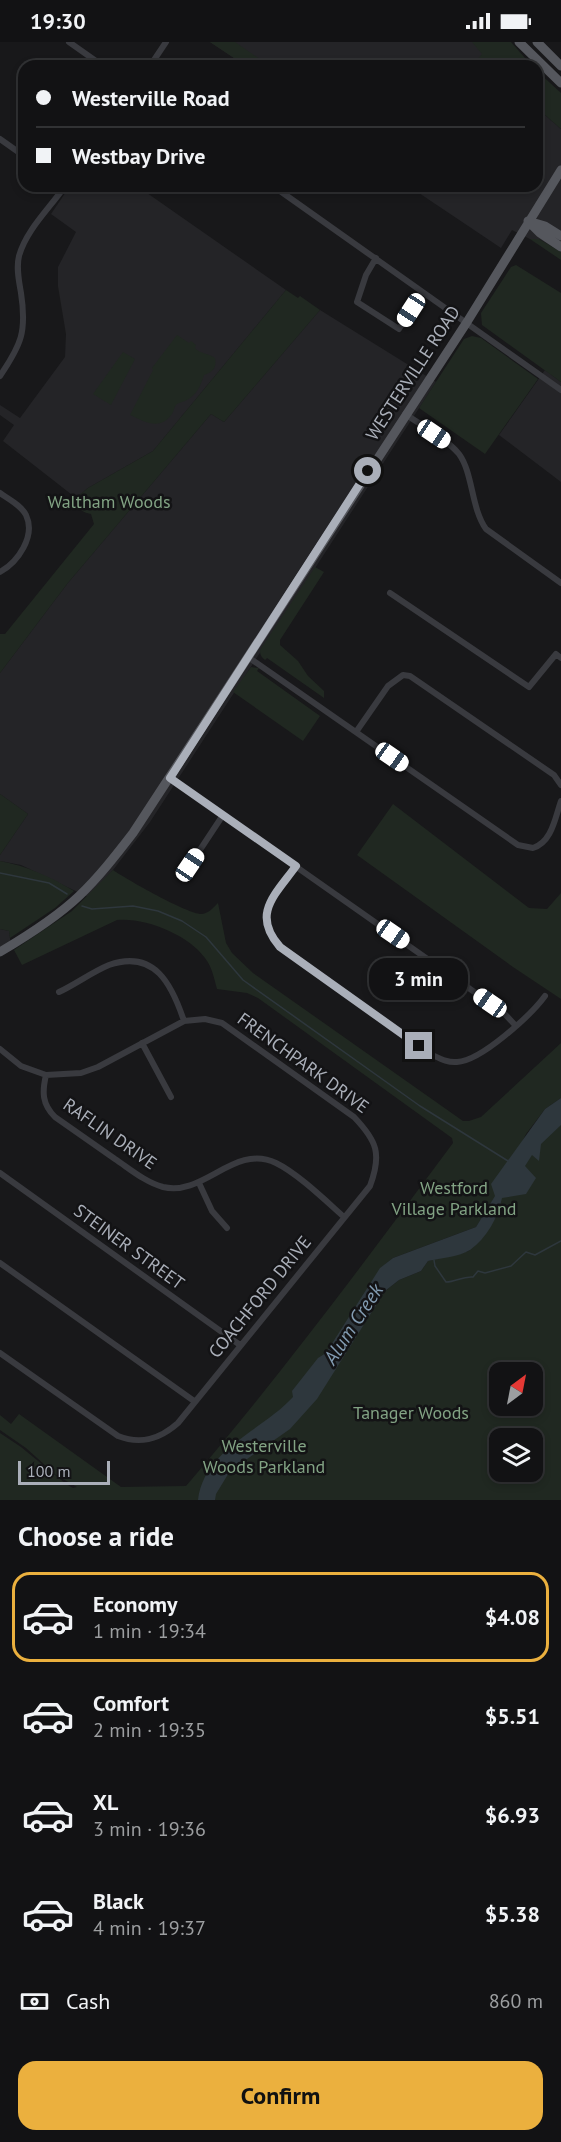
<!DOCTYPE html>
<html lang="en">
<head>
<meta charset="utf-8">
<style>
  :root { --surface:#121214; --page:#1f2022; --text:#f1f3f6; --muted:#9c9ea0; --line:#313234; --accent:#ebb03e }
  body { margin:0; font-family:"PT Sans",sans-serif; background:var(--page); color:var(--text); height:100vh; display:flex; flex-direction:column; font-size:22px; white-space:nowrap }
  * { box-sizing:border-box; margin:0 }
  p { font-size:20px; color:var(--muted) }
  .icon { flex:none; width:33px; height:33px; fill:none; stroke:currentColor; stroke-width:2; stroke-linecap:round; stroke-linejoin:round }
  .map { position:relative; height:1458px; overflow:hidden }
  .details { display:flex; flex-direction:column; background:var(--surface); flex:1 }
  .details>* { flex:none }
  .guide { position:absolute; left:18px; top:18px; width:525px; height:132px; border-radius:18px; box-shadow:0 3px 9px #0003,0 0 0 2px var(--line); display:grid; align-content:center; height:132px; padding:0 18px; background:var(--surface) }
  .needle { width:39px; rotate:32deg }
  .buttons { position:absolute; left:489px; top:1320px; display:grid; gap:12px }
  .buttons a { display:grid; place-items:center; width:54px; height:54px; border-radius:12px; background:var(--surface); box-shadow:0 3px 9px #0003,0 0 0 2px var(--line); font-size:30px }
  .scale { position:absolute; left:18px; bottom:15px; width:92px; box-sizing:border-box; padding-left:6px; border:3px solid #aaafb9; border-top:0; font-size:16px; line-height:21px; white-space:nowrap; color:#aaafb9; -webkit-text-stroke:4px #131315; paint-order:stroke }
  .end { position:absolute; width:27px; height:27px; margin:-14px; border:8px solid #aaafb9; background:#111; box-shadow:0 0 0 3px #111 }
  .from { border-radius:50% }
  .bubble { position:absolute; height:42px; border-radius:18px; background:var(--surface); box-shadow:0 3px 9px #0003,0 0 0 2px var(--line); font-size:20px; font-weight:800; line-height:42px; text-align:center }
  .car { position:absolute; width:18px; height:36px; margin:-18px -9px; border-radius:8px; box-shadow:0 0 4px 2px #0007; background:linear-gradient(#fff 24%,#345 0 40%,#fff 0 76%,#345 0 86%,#fff 0) }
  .guide b { display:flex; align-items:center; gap:21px; height:57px; font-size:22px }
  .guide b+b { border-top:2px solid var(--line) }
  .guide i { width:15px; height:15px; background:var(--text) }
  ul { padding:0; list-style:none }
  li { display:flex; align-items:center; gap:18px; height:90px; margin:0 12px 9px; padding:0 6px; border:3px solid transparent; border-radius:18px }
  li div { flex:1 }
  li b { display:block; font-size:22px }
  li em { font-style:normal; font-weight:800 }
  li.active { border-color:var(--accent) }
  li>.icon { width:54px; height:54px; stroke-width:1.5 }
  h2 { padding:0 18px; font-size:27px; line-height:72px }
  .pay { display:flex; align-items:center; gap:15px; height:66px; padding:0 18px; font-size:22px }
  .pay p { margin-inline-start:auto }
  .cta { display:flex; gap:12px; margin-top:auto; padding:12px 18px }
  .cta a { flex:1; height:69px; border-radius:18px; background:var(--accent); color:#111; font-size:24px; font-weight:800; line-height:69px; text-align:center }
  .status { display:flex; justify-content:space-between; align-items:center; height:42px; padding:0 30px; background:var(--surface); direction:ltr }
  .status svg { height:16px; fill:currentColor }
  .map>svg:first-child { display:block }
</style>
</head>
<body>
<div class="status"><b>19:30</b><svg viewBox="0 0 49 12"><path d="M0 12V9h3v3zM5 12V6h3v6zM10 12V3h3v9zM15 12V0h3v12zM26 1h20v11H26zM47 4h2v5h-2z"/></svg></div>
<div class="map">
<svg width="561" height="1458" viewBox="0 0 561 1458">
  <rect width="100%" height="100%" fill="#18181a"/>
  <!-- built -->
  <path fill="#242427" d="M 210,0 L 511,0 L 493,24 L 246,24 Z
    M 537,66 L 561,87 L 561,210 L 539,197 L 530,197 L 512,188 L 501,206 L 413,147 L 415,144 L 537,144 Z
    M 70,144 L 137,144 L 286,248 L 153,409 L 88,446 L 76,456 L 3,399 L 14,383 L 0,373 L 0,363 L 20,376 L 65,315 L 66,292 L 58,244 L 58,225 L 76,190 L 51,172 Z
    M 320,268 L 436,340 L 150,780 L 113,828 L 88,855 L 21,823 L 0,819 L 0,813 L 28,772 L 0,752 L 0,631 L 67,542 L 211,372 L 224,380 Z
    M 545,328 L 561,340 L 561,440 L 499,393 Z
    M 0,887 L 9,889 L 11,903 L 0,909 Z"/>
  <!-- green -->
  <path fill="#202821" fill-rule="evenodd" d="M 210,0 L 235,0 L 270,24 L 246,24 Z
    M 472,0 L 511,0 L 532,24 L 472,24 L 482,12 Z
    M 537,29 L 561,51 L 561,87 L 537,66 Z
    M 530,197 L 539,197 L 561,210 L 561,218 Z
    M 516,223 L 561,251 L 561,340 L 482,283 L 481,271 L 511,225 Z
    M 286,248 L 298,256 L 300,254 L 320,268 L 224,380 L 211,372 L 67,542 L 0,631 L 0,592 L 5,592 L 94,482 L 91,472 C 81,470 78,467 76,456 L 88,446 L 153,409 Z
    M 177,293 L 189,301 L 191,299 L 196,303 L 195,306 C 200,312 209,311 215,316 C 217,326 213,330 204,333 C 200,345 197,353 185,359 C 184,359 176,362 176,363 C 174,365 174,369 172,372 C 160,389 145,380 130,373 L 153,328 L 152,326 Z
    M 472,294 L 481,296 L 538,337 L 485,412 L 419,366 L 464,297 Z
    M 123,310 L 135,317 L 111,363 L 93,352 Z
    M 315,525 L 324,530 L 280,598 L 280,603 L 298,619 L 308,634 L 324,649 L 324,656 L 267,616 L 265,618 C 261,615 260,612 260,608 Z
    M 251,625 L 259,626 L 257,629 L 320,674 L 303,699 L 233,650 Z
    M 0,752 L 28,772 L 0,813 Z
    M 393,762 L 529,866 L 547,867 L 561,851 L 561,957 L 513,925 L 357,813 Z
    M 0,819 C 27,824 51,835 74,849 L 55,866 L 10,896 L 9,889 L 0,887 Z
    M 113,828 C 126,837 189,873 202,872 C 209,871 214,865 218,861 L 226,901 L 232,911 L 253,931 L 463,1079 L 469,1079 L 481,1075 L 561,1001 L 561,1056 L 545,1067 L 526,1092 L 496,1154 L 476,1185 L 393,1216 L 381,1226 L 385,1249 L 399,1238 L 421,1229 L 428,1219 L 469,1209 L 489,1170 L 561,1071 L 561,1458 L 0,1458 L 0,1391 L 21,1405 L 66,1442 L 73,1446 L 77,1445 L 56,1433 L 26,1406 L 0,1388 L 0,1373 L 11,1382 L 19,1372 L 121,1445 L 186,1444 C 280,1334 367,1217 453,1101 L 452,1096 L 258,956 L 247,951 L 217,947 C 214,936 212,925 205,916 C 189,893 145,875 117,878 L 22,923 L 14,908 L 72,869 ZM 500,1330 L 532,1330 L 532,1364 L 500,1364 ZM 500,1396 L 532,1396 L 532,1430 L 500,1430 Z"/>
  <!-- water -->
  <path fill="#2e373d" d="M 561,1056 L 561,1083 L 541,1102 L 539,1119 L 532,1113 L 525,1124 L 536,1136 L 526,1152 L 502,1156 C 498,1175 487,1196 470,1208 C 459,1215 441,1216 428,1219 L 421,1229 L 399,1238 L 385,1249 L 317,1357 L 290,1387 L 230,1429 L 216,1452 L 215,1458 L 198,1458 C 204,1407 262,1389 293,1355 L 292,1349 L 318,1316 L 326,1311 L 380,1226 L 393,1216 L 476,1185 L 495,1154 L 491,1142 L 545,1067 Z"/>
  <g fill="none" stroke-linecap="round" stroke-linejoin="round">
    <!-- stream -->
    <path stroke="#2e373d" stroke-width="1.5" d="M 0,831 L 49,841 L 67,852
      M 82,864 L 92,867 L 133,864 L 158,869 L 182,879 L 206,895 L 243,938 L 420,1064 L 508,1119
      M 434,1218 L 435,1224 L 446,1240 C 456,1240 462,1234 473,1235 L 478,1229 L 485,1231 L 511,1224 L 526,1210 L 535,1213 L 561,1199"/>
    <!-- minor -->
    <path stroke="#393a3f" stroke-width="6" d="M 69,0 L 103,24
      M 150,24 L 166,0
      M 0,97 L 24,114
      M 273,144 L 561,348
      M 376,216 L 366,233 L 357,260 L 399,287 L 411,268
      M 0,334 C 21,303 27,290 21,251 C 19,239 16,226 19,214 C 26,188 50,166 65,144
      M 405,372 C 421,383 447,397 459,412 C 473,431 471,466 486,487 L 561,541
      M 0,451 C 8,457 21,463 26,473 C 36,494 18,520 0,530
      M 390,551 L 529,645 L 556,612 L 561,616
      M 248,615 L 518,803 L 533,806 C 552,800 555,776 561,759
      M 356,690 L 388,644 L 403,633 L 410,634 L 554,733 L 561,743
      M 170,736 L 490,961 L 502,969 L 515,983
      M 190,823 L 223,773
      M 295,824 C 275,853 251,872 281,905 L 430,1012 C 439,1016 447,1021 457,1020 C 481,1019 531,973 545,954
      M 59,950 C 76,942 92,930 109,923 C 155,907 172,943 184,979
      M 142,1001 L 171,1055
      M 0,1007 L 21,1024 L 46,1033 L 81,1031 L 98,1025 L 184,979 L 205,977 L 222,981 L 354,1075 C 377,1099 382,1112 370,1144 L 178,1381 C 160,1397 141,1403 118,1394 L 0,1311
      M 46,1033 C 42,1050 42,1062 55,1075 C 75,1089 95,1103 115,1117 C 130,1127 145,1140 163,1145 C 204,1155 234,1101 276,1121 C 297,1131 326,1159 344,1175
      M 0,1131 L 240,1303
      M 199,1141 L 212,1169 L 227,1186
      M 0,1221 L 194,1359"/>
    <!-- primary -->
    <path stroke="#55575d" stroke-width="9" d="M 519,0 L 561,41
      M 537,0 L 561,24
      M 528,179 L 540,191 L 561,205
      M 528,179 L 545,184 L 561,194
      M 0,910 C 27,894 56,876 79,854 C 99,835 116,813 133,791 L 467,280 L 561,128"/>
  </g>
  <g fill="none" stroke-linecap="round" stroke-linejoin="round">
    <!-- route -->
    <path stroke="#aaafb9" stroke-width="8" d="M 368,429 L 170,736 L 296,824 C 275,853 251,872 280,905 L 419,1004"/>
  </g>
  <g text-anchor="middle" stroke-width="5" stroke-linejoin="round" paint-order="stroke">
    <!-- street labels -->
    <g font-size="18" fill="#aaafb9" stroke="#131315">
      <text transform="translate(413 331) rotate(-57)" y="6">WESTERVILLE ROAD</text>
      <text transform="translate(303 1021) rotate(36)" y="6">FRENCHPARK DRIVE</text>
      <text transform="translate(110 1092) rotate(35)" y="6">RAFLIN DRIVE</text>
      <text transform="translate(129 1205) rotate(36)" y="6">STEINER STREET</text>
      <text transform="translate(260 1255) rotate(-51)" y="6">COACHFORD DRIVE</text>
    </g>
    <!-- park labels -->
    <g font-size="18" fill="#82a384" stroke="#131315">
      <text x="109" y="466">Waltham Woods</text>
      <text x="454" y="1152">Westford<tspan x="454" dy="21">Village Parkland</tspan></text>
      <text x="411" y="1377">Tanager Woods</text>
      <text x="264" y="1410">Westerville<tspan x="264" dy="21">Woods Parkland</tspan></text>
    </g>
    <!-- water labels -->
    <g font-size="20" font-style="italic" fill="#839cb2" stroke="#131315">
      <text transform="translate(353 1282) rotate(-57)" y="7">Alum Creek</text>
    </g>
  </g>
</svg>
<div class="buttons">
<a><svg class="needle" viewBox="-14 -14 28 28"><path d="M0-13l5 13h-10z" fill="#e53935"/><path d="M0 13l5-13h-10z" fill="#9c9ea0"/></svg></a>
<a><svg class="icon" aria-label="layers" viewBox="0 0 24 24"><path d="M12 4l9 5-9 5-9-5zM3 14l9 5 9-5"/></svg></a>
</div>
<div class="scale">100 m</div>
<i class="end from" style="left:368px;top:429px"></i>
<i class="end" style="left:419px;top:1004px"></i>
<div class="bubble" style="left:369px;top:916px;width:99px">3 min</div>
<i class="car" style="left:411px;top:268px;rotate:213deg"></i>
<i class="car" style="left:434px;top:392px;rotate:124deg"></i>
<i class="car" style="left:392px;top:715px;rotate:125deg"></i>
<i class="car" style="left:190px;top:823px;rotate:34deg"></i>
<i class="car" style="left:393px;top:892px;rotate:125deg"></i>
<i class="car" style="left:490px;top:961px;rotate:305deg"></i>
<div class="guide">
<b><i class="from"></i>Westerville Road</b>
<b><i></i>Westbay Drive</b>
</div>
</div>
<section class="details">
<h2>Choose a ride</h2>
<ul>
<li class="active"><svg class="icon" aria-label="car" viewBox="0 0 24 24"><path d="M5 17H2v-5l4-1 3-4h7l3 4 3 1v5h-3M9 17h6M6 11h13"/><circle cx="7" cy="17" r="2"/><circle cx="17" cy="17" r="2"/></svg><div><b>Economy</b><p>1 min · 19:34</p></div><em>$4.08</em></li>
<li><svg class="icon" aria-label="car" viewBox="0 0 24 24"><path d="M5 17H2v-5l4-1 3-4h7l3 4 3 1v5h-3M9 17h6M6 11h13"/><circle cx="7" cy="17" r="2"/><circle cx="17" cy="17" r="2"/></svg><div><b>Comfort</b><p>2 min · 19:35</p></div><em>$5.51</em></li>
<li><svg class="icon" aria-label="car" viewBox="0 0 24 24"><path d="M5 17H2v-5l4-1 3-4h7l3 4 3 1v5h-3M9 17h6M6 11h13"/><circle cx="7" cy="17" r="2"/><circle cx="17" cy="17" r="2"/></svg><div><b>XL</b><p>3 min · 19:36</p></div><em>$6.93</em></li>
<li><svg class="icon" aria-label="car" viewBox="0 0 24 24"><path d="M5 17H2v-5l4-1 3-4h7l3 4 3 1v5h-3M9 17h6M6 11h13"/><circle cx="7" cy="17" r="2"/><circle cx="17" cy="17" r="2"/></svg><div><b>Black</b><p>4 min · 19:37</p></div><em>$5.38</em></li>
</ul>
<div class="pay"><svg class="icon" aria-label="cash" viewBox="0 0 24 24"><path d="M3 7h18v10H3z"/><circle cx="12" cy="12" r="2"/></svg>Cash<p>860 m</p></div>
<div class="cta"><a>Confirm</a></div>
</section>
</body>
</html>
